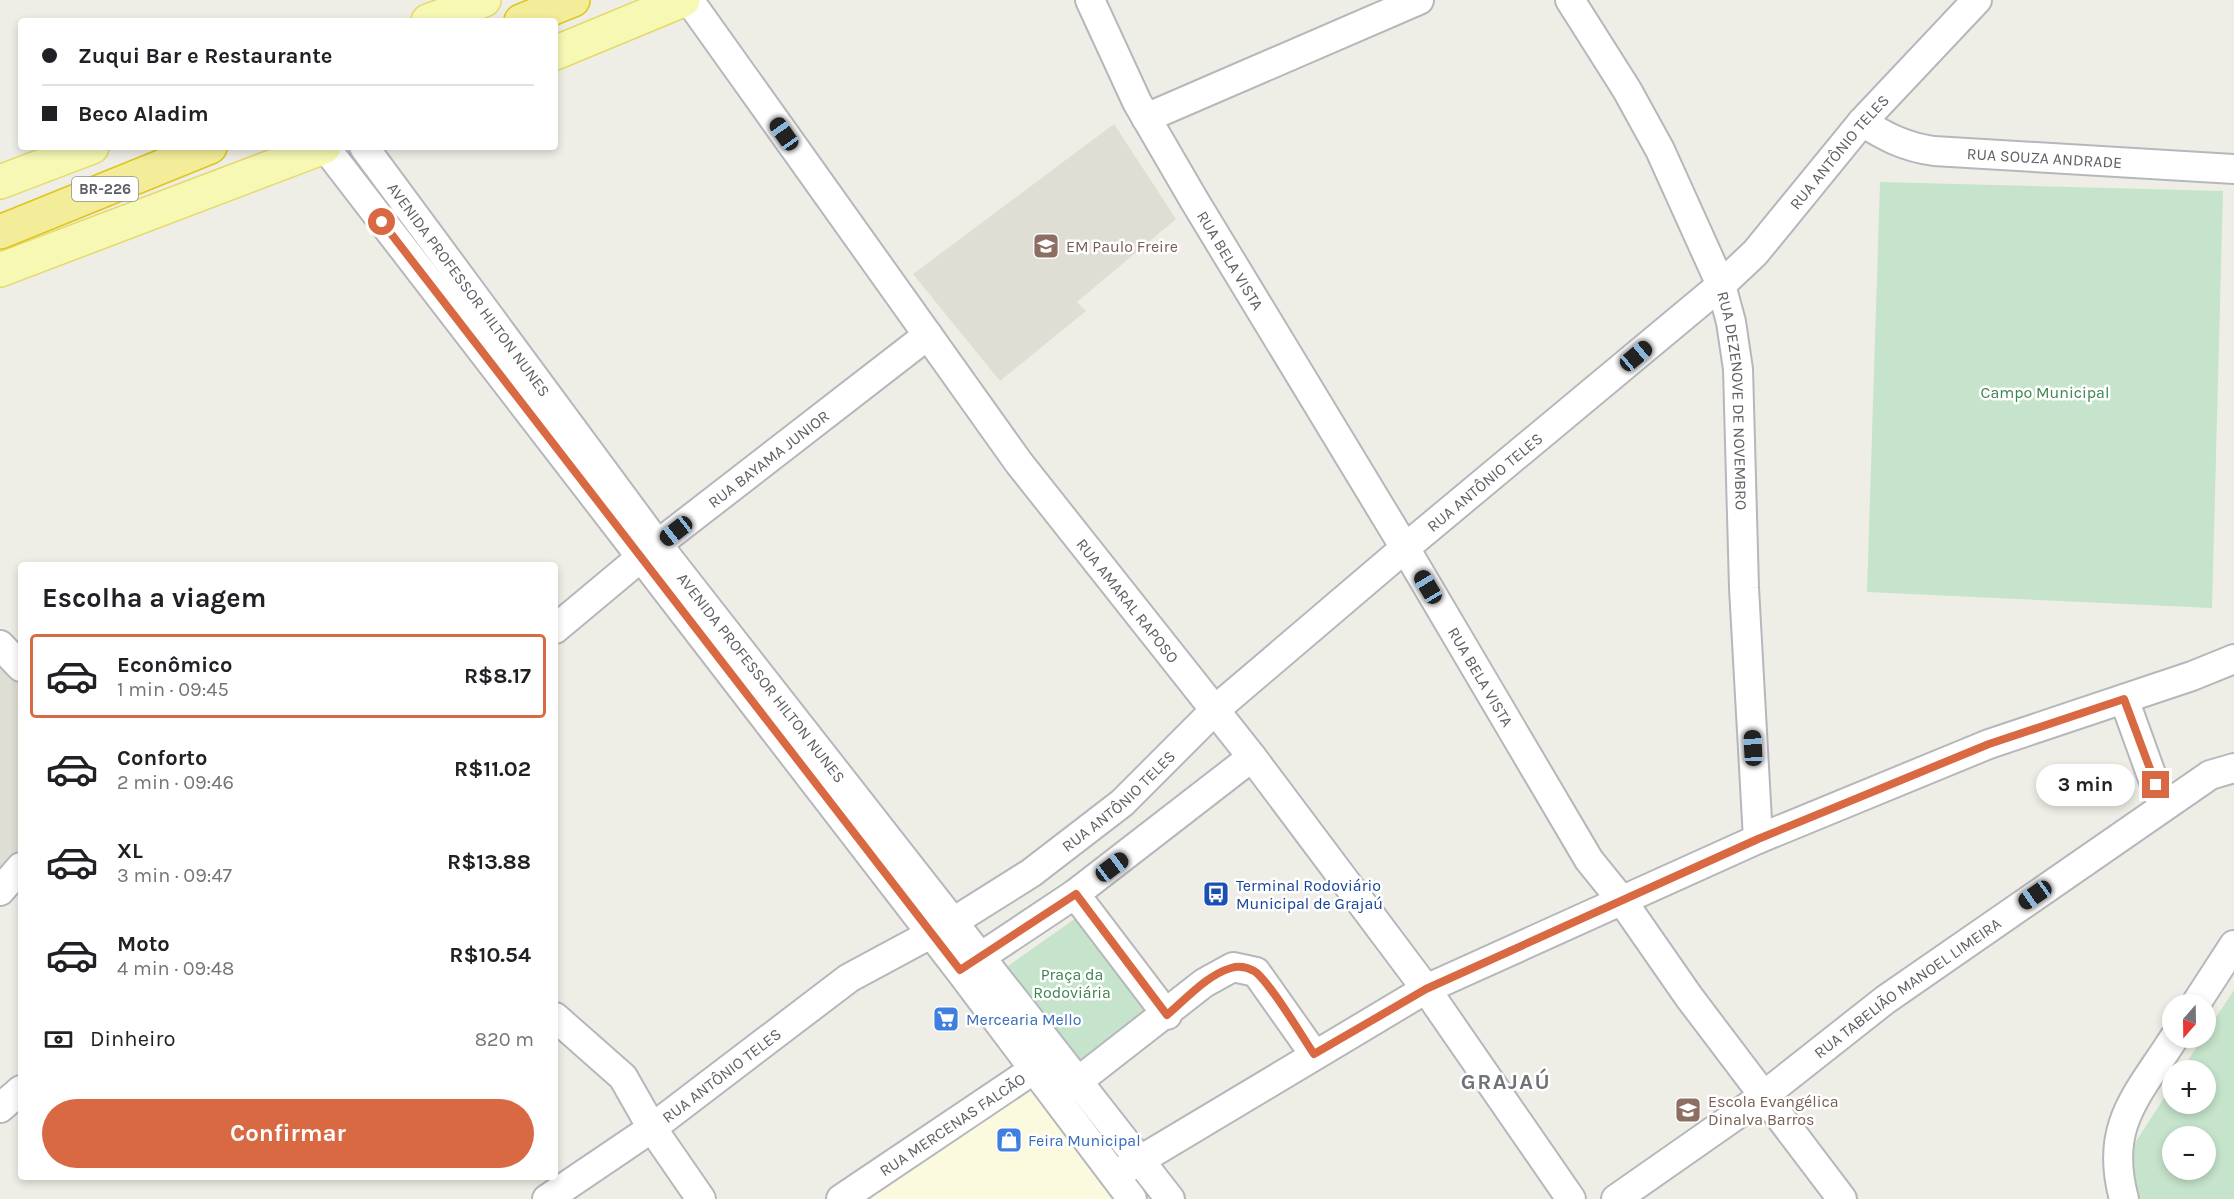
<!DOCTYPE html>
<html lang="pt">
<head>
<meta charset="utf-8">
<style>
  :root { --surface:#fff; --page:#f6f6f6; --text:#202124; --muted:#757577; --line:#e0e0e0; --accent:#d96942 }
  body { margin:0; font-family:Karla,sans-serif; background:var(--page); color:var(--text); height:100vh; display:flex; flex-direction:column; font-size:22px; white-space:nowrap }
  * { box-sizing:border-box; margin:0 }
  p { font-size:20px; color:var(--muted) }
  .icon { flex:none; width:33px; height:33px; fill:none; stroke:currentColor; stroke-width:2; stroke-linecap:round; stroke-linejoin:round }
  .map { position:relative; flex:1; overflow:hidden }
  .panel { position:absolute; left:18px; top:562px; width:540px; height:618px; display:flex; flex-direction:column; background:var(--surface); border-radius:6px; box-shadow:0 3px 9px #0003 }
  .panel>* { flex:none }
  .hud { position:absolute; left:18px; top:18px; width:540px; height:132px; border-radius:6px; box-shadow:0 3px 9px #0003; display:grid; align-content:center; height:132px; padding:0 24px; background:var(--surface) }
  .needle { width:39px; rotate:200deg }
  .tools { position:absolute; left:2162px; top:994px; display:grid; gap:12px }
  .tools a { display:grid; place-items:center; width:54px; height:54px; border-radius:50%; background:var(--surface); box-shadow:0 3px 9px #0003; font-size:30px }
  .end { position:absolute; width:27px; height:27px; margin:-14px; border:8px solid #d96942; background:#fff; box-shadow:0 0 0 3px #fff }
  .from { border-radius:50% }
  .bubble { position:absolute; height:42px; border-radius:21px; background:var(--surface); box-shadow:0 3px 9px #0003; font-size:20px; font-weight:700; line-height:42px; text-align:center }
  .car { position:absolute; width:18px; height:36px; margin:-18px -9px; border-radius:8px; box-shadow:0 0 4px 2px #0007; background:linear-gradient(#222 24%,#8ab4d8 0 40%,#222 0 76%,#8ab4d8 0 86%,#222 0) }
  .hud b { display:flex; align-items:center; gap:21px; height:57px; font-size:22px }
  .hud b+b { border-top:2px solid var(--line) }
  .hud i { width:15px; height:15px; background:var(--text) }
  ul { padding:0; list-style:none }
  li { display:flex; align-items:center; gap:18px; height:84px; margin:0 12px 9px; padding:0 12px; border:3px solid transparent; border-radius:6px }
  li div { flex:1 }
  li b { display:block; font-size:22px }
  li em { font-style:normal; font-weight:700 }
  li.selected { border-color:var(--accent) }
  li>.icon { width:54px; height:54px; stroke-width:1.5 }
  h2 { padding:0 24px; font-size:27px; line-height:72px }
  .pay { display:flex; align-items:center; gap:15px; height:66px; padding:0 24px; font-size:22px }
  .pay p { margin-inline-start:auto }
  .action { display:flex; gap:12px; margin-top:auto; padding:12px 24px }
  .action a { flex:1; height:69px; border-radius:36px; background:var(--accent); color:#fff; font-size:24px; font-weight:700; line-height:69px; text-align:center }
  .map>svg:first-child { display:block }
</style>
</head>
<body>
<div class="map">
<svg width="2234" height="1199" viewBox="0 0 2234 1199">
  <rect width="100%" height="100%" fill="#efeee6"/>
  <!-- commercial -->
  <path fill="#fbfadf" d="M 1031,1081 L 1123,1199 L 852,1199 Z"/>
  <!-- education -->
  <path fill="#deded5" d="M 1114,124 L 1176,219 L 1077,302 L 1086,311 L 1000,381 L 913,274 Z
    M 0,665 L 21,684 L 21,853 L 0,877 Z"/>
  <!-- green -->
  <path fill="#c5e4cb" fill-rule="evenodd" d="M 1880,182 L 2223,191 L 2212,608 L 1867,592 Z
    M 1076,918 L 1149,1018 L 1082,1066 L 1008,966 Z
    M 2234,990 L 2234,1199 L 2131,1199 L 2127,1155 L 2172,1086 L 2172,1104 L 2205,1104 L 2205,1071 L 2181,1071 ZM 2172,1137 L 2205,1137 L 2205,1170 L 2172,1170 Z"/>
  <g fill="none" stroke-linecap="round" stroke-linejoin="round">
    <defs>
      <g id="minor">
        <path id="s1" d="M 689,0 L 1019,463 L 1252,757 L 1426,989 L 1571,1199"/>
        <path id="s2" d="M 1090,0 L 1137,102 L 1194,200 L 1405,548 L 1589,860 L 1623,902 L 1689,997 L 1842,1199"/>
        <path id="s3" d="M 1570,0 L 1627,90 L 1660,150 L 1721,285 L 1731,322 L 1738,369 L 1744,588 L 1758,839"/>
        <path d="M 1146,118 L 1419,0"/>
        <path id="s4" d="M 1862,122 C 1886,137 1905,147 1934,151 L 2234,169"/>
        <path d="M 325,147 L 960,971 L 1132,1199"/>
        <path id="s5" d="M 364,147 L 658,545 L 1170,1199"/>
        <path id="s6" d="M 555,629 L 640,558 L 928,335"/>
        <path d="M 0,645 L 21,667"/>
        <path d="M 2124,699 L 2163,807"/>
        <path d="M 0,891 L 21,867"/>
        <path d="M 1075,894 L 1167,1015"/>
        <path d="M 964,968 L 1075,894 L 1252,757"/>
        <path d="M 2195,1005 L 2234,945"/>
        <path d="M 555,1017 L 623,1077 L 652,1128 L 701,1199"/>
        <path d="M 1063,1093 L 1204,983 L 1233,967 L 1256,972 L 1314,1054"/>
        <path d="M 0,1108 L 21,1090"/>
        <path d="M 1122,1171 L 1426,989 L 1758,839 L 1989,744 L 2192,676 L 2234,659"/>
        <path id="s7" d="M 547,1199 L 652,1128 L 849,978 L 953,922 L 1031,873 L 1122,803 L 1216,709 L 1405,548 L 1721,285 L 1755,253 L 1862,122 L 1977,0"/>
        <path id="s8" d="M 841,1199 L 1033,1070"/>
        <path id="s9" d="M 1616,1199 L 1762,1097 L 1885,1000 L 2210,775 L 2234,768"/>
        <path d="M 2124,1199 C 2104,1126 2137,1096 2174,1038"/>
      </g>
      <path id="major" d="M 428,21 L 484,0
        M 555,53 L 683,0
        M 0,182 L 92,147
        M 0,270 L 324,147"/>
      <path id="highway" d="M 521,21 L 573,0
        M 0,232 L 210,147"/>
    </defs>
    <!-- minor casing -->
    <use href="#minor" stroke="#b6b7bc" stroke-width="32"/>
    <!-- major casing -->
    <use href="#major" stroke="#e5d96a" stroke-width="36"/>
    <!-- highway casing -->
    <use href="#highway" stroke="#e0c516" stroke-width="36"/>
    <!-- minor -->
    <use href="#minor" stroke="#fff" stroke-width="28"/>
    <!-- major -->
    <use href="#major" stroke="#f6f8b3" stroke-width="33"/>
    <!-- highway -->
    <use href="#highway" stroke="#f3ed99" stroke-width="33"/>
  </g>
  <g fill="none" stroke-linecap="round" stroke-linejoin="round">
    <!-- route -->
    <path stroke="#d96942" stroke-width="8" d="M 382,222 L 960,970 L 1076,894 L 1167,1015 C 1186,999 1207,975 1231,968 C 1238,966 1247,967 1254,971 C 1268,979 1303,1038 1314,1054 L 1426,989 L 1758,839 L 1989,744 L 2124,699 L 2156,785"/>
  </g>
  <!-- icons -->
  <defs>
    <symbol id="school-square" viewBox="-11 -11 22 22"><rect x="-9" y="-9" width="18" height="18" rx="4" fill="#8d6e63" stroke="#fff"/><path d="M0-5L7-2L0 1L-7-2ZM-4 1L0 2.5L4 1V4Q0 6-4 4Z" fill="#fff"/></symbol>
    <symbol id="bus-square" viewBox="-11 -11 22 22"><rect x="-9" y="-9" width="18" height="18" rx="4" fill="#1a4fb4" stroke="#fff"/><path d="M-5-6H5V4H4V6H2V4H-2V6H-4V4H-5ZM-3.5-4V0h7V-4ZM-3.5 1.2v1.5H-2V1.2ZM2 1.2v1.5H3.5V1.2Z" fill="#fff"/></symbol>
    <symbol id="supermarket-square" viewBox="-11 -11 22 22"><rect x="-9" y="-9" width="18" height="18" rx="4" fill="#3f7fe0" stroke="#fff"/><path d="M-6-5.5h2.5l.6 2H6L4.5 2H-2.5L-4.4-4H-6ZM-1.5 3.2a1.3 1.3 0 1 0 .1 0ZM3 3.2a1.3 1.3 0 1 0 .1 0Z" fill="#fff"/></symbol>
    <symbol id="shop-square" viewBox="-11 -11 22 22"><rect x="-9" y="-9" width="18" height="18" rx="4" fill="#3f7fe0" stroke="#fff"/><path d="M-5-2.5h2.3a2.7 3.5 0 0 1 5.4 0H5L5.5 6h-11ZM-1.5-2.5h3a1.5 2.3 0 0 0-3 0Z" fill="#fff"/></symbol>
  </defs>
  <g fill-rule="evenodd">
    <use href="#school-square" x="1031" y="231" width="30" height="30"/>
    <use href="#bus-square" x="1201" y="879" width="30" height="30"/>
    <use href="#supermarket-square" x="931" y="1004" width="30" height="30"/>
    <use href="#school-square" x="1673" y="1095" width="30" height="30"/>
    <use href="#shop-square" x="994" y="1125" width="30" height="30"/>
  </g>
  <g text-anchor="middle" stroke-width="5" stroke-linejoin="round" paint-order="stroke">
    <!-- shield labels -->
    <rect fill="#fff" stroke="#8e9093" stroke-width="1.5" x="72" y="177" width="66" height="24" rx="4.5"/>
    <g font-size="15" font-weight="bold" fill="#5e6065">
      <text x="105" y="194">BR-226</text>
    </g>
    <!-- street labels -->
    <g font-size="16" fill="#5e6065" stroke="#fff">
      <text dy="6" stroke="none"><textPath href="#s7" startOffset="1670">RUA ANTÔNIO TELES</textPath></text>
      <text dy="6" stroke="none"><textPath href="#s4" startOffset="189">RUA SOUZA ANDRADE</textPath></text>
      <text dy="6" stroke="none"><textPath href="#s2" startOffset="296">RUA BELA VISTA</textPath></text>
      <text dy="6" stroke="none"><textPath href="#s5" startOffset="177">AVENIDA PROFESSOR HILTON NUNES</textPath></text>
      <text dy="6" stroke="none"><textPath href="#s3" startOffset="440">RUA DEZENOVE DE NOVEMBRO</textPath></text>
      <text dy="6" stroke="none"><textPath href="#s6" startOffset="273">RUA BAYAMA JUNIOR</textPath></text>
      <text dy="6" stroke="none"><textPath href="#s7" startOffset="1184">RUA ANTÔNIO TELES</textPath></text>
      <text dy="6" stroke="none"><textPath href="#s1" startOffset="744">RUA AMARAL RAPOSO</textPath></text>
      <text dy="6" stroke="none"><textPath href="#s2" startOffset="782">RUA BELA VISTA</textPath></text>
      <text dy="6" stroke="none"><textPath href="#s5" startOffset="663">AVENIDA PROFESSOR HILTON NUNES</textPath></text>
      <text dy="6" stroke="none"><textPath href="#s7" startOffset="698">RUA ANTÔNIO TELES</textPath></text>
      <text dy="6" stroke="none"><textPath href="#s9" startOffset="360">RUA TABELIÃO MANOEL LIMEIRA</textPath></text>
      <text dy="6" stroke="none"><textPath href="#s7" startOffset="214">RUA ANTÔNIO TELES</textPath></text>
      <text dy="6" stroke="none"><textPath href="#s8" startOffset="134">RUA MERCENAS FALCÃO</textPath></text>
    </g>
    <!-- education labels -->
    <g font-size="16" fill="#785e54" stroke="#fff" text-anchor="start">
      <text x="1066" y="252">EM Paulo Freire</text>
      <text x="1708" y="1107">Escola Evangélica<tspan x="1708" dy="18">Dinalva Barros</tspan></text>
    </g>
    <!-- park labels -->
    <g font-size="16" fill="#3e844e" stroke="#fff">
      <text x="2045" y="398">Campo Municipal</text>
      <text x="1072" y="980">Praça da<tspan x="1072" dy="18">Rodoviária</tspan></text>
    </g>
    <!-- transit labels -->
    <g font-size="16" fill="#164399" stroke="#fff" text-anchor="start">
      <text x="1236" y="891">Terminal Rodoviário<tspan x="1236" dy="18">Municipal de Grajaú</tspan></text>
    </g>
    <!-- shop labels -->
    <g font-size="16" fill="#366cbe" stroke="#fff" text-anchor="start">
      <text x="966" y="1025">Mercearia Mello</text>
      <text x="1028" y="1146">Feira Municipal</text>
    </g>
    <!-- district labels -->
    <g font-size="22" font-weight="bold" letter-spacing="1.5" fill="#6f7277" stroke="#fff">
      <text x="1506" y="1089">GRAJAÚ</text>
    </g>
  </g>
</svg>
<div class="tools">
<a><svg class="needle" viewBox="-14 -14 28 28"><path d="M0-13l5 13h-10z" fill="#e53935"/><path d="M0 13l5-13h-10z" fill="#757577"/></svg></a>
<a>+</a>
<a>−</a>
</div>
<i class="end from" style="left:382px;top:222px"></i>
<i class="end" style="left:2156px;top:785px"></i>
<div class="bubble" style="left:2036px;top:764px;width:99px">3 min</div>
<i class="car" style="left:784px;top:134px;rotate:325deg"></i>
<i class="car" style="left:1636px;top:356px;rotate:50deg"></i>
<i class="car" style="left:676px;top:531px;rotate:232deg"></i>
<i class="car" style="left:1428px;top:587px;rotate:329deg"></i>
<i class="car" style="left:1753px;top:748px;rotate:357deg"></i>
<i class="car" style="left:1112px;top:867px;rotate:53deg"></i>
<i class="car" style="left:2035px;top:895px;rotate:235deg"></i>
<div class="hud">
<b><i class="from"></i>Zuqui Bar e Restaurante</b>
<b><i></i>Beco Aladim</b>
</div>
<section class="panel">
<h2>Escolha a viagem</h2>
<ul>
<li class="selected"><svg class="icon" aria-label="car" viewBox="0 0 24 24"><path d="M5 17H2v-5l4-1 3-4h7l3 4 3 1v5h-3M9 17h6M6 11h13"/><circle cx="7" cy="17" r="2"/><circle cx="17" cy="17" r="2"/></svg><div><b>Econômico</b><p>1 min · 09:45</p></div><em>R$8.17</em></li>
<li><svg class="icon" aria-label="car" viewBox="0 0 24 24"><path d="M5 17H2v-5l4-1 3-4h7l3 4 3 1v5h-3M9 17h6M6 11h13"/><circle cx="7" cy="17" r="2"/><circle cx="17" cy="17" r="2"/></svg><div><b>Conforto</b><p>2 min · 09:46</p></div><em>R$11.02</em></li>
<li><svg class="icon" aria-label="car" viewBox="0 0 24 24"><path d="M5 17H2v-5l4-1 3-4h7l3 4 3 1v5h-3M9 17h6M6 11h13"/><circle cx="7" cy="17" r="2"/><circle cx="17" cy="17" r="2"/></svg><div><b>XL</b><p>3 min · 09:47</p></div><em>R$13.88</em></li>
<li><svg class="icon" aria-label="car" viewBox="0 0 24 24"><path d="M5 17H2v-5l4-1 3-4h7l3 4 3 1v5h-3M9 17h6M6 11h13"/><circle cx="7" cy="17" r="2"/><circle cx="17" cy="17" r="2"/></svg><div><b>Moto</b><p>4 min · 09:48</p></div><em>R$10.54</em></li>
</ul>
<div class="pay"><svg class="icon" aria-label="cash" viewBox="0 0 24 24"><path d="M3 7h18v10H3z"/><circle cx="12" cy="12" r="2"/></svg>Dinheiro<p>820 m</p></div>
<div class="action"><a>Confirmar</a></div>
</section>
</div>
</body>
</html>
